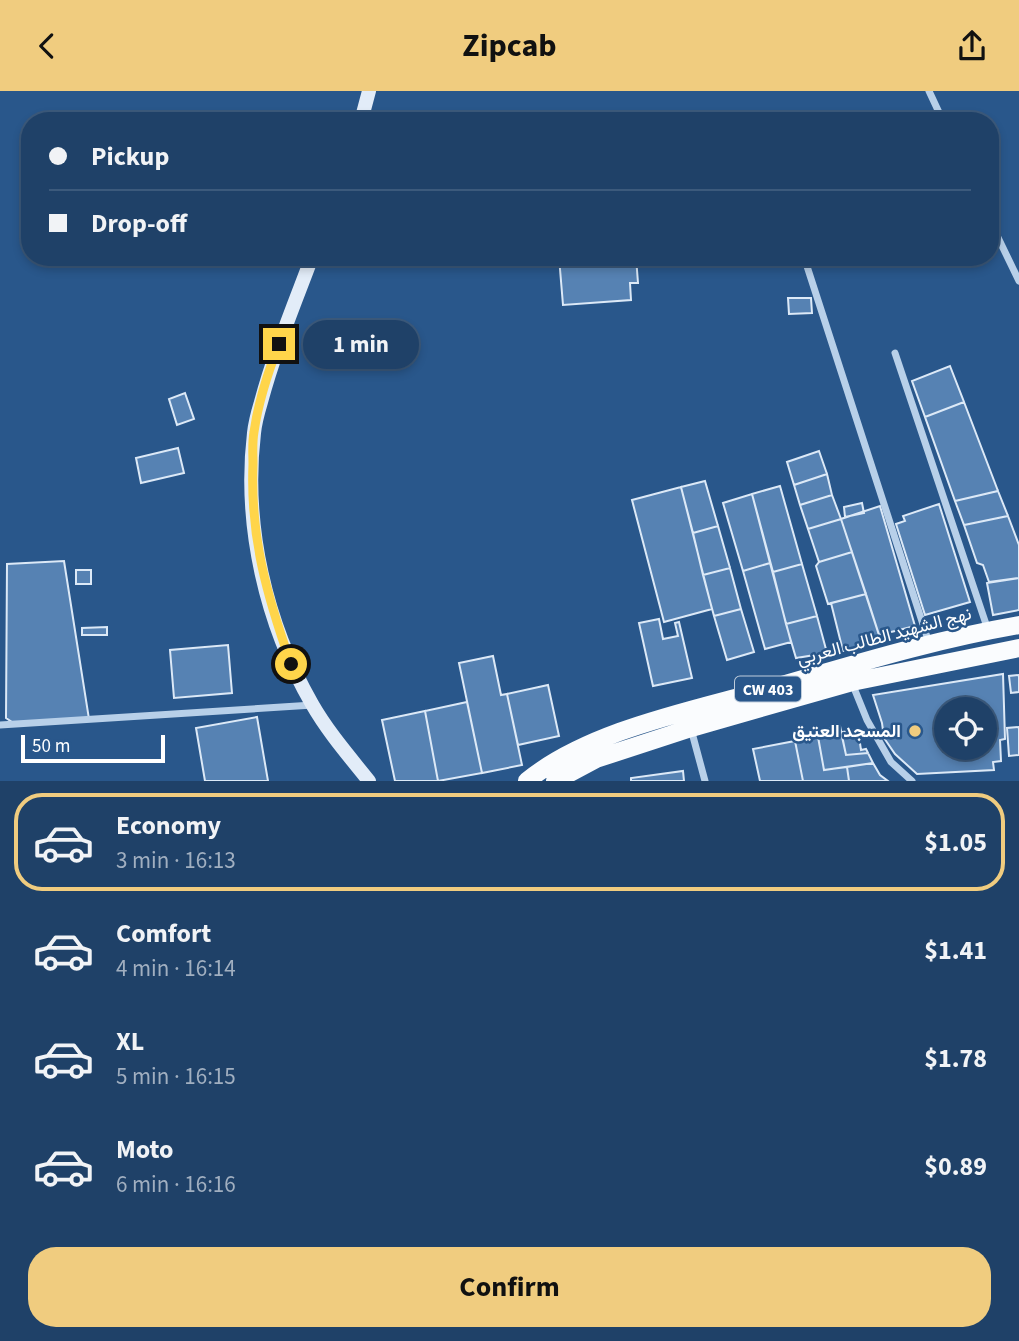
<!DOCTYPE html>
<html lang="en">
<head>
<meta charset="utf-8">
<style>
  :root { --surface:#1f4168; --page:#27486e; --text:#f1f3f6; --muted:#a1afc0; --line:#3c5a7c; --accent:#f0cc7f }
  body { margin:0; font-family:"Source Sans 3",Vazirmatn,sans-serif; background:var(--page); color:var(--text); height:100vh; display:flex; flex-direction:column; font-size:26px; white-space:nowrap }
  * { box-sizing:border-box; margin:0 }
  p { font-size:23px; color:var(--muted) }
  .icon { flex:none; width:38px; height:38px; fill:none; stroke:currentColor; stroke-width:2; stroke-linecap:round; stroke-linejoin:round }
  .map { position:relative; height:690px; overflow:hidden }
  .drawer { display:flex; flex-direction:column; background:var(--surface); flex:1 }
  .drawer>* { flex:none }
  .top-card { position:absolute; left:21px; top:21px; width:978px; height:154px; border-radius:28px; box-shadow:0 4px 10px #0003,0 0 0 2px var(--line); display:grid; align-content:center; height:154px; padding:0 28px; background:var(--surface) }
  .buttons { position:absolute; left:934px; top:606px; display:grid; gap:14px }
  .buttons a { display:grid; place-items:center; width:63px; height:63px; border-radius:50%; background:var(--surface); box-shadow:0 4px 10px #0003,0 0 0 2px var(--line); font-size:35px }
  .scale { position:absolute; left:21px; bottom:18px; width:144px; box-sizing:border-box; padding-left:7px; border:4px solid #fff; border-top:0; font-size:19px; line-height:24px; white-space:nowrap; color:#fff; -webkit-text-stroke:5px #29578b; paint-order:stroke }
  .end { position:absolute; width:32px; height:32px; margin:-16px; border:9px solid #ffd54a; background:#111; box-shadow:0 0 0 4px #111 }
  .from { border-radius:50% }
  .bubble { position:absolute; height:49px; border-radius:24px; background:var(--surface); box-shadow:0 4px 10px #0003,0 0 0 2px var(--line); font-size:23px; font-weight:700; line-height:49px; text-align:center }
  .top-card b { display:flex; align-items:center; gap:24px; height:66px; font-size:26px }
  .top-card b+b { border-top:2px solid var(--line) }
  .top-card i { width:18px; height:18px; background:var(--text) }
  ul { padding:12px 0 0; list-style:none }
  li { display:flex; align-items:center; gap:21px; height:98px; margin:0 14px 10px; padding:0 14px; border:4px solid transparent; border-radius:28px }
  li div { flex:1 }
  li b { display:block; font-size:26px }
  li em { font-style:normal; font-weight:700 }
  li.selected { border-color:var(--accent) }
  li>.icon { width:63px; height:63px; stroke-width:1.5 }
  .action { display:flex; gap:14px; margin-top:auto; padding:14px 28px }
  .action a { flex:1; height:80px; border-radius:28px; background:var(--accent); color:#111; font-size:28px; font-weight:700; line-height:80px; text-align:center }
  header { display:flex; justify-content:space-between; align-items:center; height:91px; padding:0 28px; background:var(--accent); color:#111; font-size:32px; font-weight:700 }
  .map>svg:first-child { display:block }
</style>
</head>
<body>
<header><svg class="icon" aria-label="back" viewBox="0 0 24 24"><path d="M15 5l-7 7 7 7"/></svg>Zipcab<svg class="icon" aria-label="share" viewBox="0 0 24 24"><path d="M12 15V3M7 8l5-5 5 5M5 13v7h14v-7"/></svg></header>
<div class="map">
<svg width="1019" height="690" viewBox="0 0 1019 690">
  <rect width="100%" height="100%" fill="#29578b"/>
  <!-- building -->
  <path fill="#5682b3" stroke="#dce9f7" stroke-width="2" fill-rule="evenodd" d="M 559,166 L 636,166 L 638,192 L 630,192 L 631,209 L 563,214 Z
    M 788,207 L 811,207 L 812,222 L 789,223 Z
    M 950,275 L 964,311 L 925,326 L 912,290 Z
    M 185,302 L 194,328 L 177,334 L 169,308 Z
    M 964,311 L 998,400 L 955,410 L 925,326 Z
    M 178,357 L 184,382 L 141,392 L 136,367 Z
    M 819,360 L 827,383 L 794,394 L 787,371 Z
    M 827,383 L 832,404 L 800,414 L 794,394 Z
    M 705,390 L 718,435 L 693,442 L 681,396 Z
    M 780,395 L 802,473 L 773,481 L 752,403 Z
    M 681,396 L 712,518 L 664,531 L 632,409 Z
    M 998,400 L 1008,425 L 964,434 L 955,410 Z
    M 752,403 L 770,472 L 743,480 L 723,412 Z
    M 832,404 L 841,428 L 808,438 L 800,414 Z
    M 862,412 L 864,422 L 845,426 L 844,416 Z
    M 939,413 L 970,511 L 925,524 L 896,433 L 905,430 L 903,425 Z
    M 880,415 L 915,535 L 879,544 L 841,428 Z
    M 1008,425 L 1019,454 L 1019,487 L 989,491 L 983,474 L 977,472 L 964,434 Z
    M 841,428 L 852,461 L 819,471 L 808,438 Z
    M 718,435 L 730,477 L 703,484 L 693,442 Z
    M 852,461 L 866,503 L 828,513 L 816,475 L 819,471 Z
    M 64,470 L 89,628 L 15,633 L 6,627 L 7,473 Z
    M 770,472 L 791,551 L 765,558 L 743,480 Z
    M 802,473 L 817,525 L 786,533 L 773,481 Z
    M 730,477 L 741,518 L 714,525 L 703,484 Z
    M 76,479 L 91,479 L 91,493 L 76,493 Z
    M 1019,487 L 1019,519 L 993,524 L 987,492 Z
    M 866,503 L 881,550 L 843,560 L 831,512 Z
    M 741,518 L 754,561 L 727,569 L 714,525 Z
    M 817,525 L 827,562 L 796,567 L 786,533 Z
    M 659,528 L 663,548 L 678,545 L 675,532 L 679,531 L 692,587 L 653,595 L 639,532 Z
    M 107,536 L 107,544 L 82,544 L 82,537 Z
    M 228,554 L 232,602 L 174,607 L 170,559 Z
    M 493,565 L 501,604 L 507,603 L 522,674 L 482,682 L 459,572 Z
    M 1003,583 L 1005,648 L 1000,649 L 1001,670 L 993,671 L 994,679 L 917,683 L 895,663 L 884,647 L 882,632 L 873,604 ZM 947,618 L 985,618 L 985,656 L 947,656 Z
    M 1019,584 L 1019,601 L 1011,602 L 1009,585 Z
    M 548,594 L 559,645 L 518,654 L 507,603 Z
    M 467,611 L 482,682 L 438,690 L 425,620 Z
    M 425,620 L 438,690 L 395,690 L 382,629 Z
    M 257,626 L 268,690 L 205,690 L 196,637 Z
    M 840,635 L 846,664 L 868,662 L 873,672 L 824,679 L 817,640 Z
    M 1019,636 L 1019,664 L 1009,665 L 1007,637 Z
    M 858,639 L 861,659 L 866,658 L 868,662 L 846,664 L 841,641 Z
    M 818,646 L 824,679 L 847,676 L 849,690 L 803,690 L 795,650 Z
    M 795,650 L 803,690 L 760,690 L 753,658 Z
    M 873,672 L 880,684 L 888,690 L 849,690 L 847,676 Z
    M 683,680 L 684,690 L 631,690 L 631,687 Z"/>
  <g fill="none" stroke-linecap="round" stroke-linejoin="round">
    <!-- street -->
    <path stroke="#b8d0e9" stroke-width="7" d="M 929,0 L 943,30
      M 990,130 L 1019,190
      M 804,166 L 929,552
      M 895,262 L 988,539
      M 852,592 L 867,629 L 891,671 L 912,690
      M 0,634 L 313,614
      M 691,638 L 705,690"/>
    <!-- secondary -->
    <path stroke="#e2ecf8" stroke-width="14" d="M 361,30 L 369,0
      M 312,166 C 294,214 274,262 261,311 C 258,321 255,332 254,342 C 243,435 266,533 312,613 C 328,641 349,665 369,690"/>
    <!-- primary -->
    <path stroke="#fafcfe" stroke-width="18" d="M 527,690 C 588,640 690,620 765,599 C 849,575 932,549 1019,534
      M 555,690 L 596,668 L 691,637 L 852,591 L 1019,557"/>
  </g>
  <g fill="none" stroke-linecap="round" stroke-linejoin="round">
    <!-- route -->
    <path stroke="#ffd54a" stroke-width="9" d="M 279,253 C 268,281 258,312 254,341 C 252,352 253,363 253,373 C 250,446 267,505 291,573"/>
  </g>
  <!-- markers -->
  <circle fill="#f0cc7f" stroke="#29578b" stroke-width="2.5" cx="915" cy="640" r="7"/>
  <g text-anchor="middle" stroke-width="5" stroke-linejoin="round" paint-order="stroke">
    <!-- shield labels -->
    <rect fill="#29578b" stroke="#bfcddc" stroke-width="2" x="735" y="585.5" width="66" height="25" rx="5"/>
    <g font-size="16" font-weight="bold" fill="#fff">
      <text x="768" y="604">CW 403</text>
    </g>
    <!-- street labels -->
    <g font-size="18" fill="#fff" stroke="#29578b">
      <text transform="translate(884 545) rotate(-15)" y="6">نهج الشهيد الطالب العربي</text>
    </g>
    <!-- poi labels -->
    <g font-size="18" font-weight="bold" fill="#fff" stroke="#29578b" text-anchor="end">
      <text x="901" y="646">المسجد العتيق</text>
    </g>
  </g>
</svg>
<div class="buttons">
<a><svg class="icon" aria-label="locate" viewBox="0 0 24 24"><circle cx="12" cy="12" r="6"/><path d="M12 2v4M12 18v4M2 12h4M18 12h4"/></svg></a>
</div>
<div class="scale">50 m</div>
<i class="end from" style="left:291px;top:573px"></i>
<i class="end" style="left:279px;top:253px"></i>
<div class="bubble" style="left:303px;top:229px;width:116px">1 min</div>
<div class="top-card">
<b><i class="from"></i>Pickup</b>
<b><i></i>Drop-off</b>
</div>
</div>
<section class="drawer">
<ul>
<li class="selected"><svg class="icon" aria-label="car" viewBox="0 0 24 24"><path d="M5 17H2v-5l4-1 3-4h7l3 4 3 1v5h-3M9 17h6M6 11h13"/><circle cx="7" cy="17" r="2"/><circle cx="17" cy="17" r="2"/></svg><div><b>Economy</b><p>3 min · 16:13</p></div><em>$1.05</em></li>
<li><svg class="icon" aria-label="car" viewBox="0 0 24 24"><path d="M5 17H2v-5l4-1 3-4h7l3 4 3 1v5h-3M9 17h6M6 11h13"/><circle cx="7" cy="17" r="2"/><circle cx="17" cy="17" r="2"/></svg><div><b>Comfort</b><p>4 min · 16:14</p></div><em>$1.41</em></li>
<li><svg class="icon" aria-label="car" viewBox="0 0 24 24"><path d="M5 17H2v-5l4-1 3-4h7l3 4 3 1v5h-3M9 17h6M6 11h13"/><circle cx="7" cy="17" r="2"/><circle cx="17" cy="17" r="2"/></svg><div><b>XL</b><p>5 min · 16:15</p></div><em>$1.78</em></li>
<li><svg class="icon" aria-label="car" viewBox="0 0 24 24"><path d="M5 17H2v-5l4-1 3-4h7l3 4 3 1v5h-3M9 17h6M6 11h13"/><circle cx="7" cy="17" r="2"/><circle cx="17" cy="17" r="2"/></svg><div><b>Moto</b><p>6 min · 16:16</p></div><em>$0.89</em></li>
</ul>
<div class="action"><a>Confirm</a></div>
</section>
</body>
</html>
